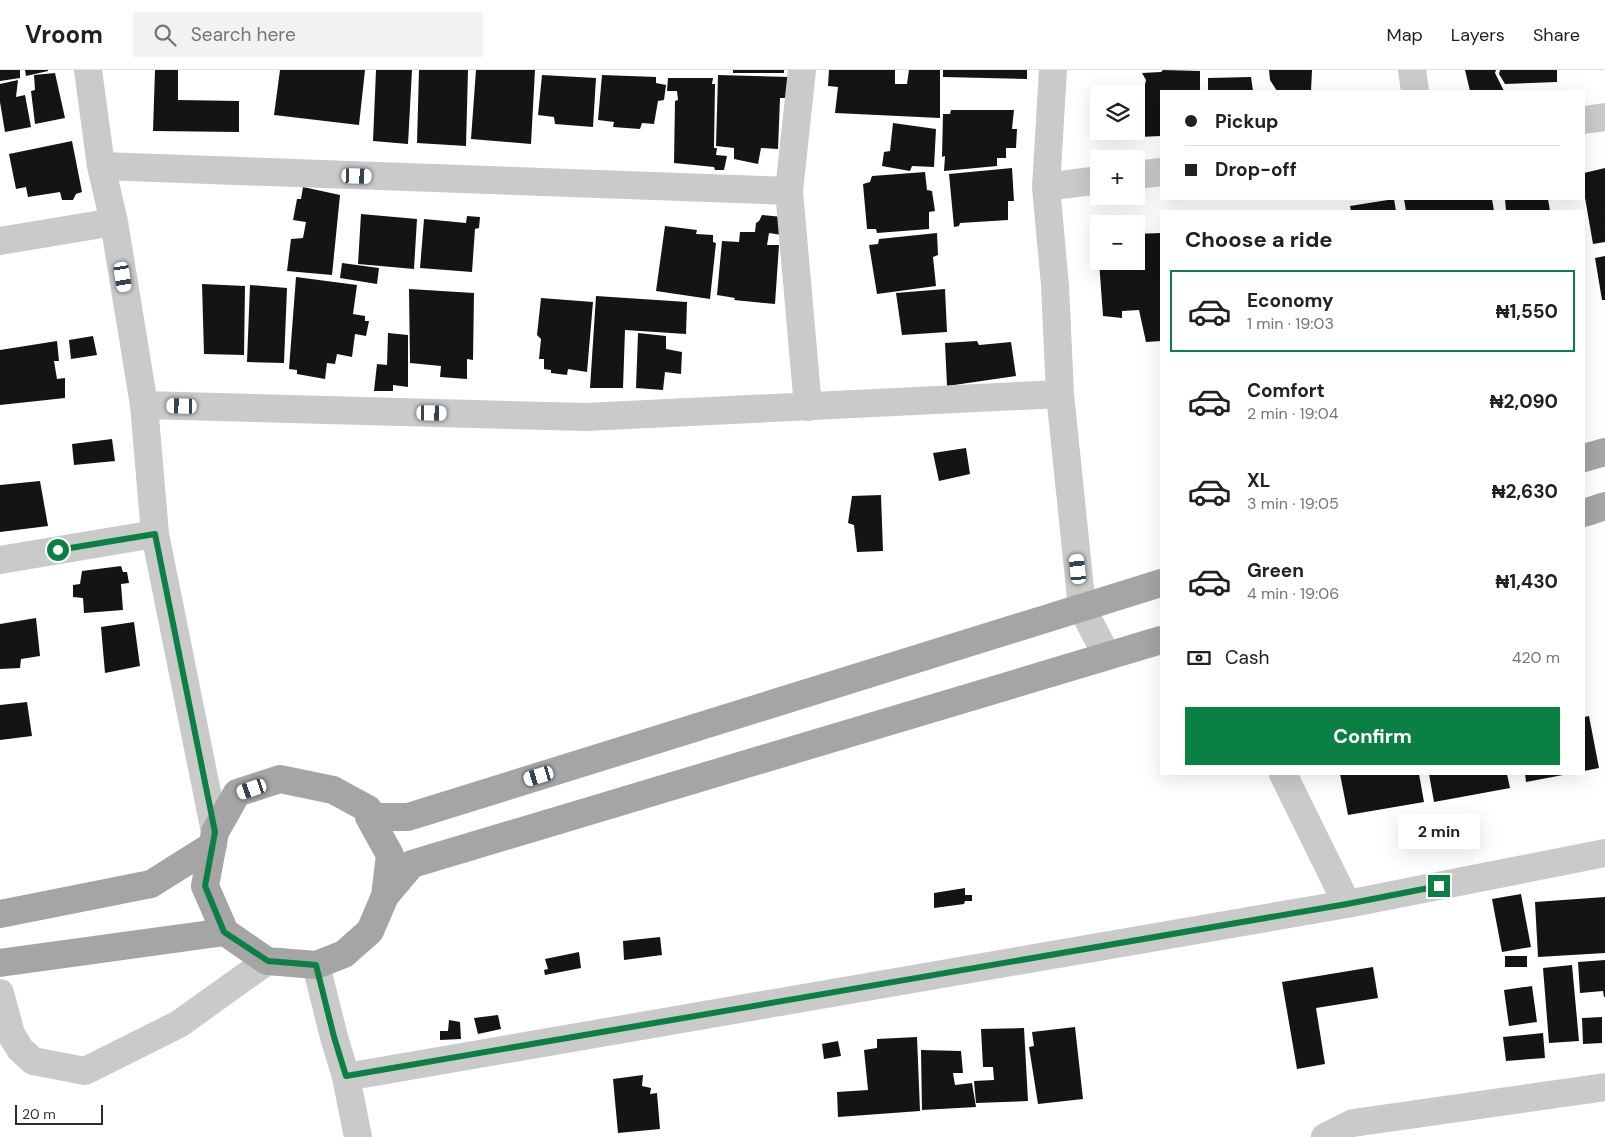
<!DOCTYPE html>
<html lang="en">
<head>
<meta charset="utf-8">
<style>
  :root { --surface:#fff; --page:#f2f2f2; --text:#202124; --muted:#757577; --line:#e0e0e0; --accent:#0b8043 }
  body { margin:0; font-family:"DM Sans",sans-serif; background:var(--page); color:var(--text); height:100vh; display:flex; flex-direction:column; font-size:19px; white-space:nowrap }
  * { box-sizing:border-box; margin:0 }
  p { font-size:16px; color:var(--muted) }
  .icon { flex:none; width:28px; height:28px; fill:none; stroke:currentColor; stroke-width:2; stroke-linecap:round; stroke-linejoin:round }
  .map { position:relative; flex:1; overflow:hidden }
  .panel { position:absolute; left:1160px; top:140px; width:425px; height:565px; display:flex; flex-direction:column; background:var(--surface); border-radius:0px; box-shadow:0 5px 20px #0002 }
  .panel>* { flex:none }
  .banner { position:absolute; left:1160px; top:20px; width:425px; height:110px; border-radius:0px; box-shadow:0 5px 20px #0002; display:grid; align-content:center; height:110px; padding:0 25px; background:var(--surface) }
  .controls { position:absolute; left:1090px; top:15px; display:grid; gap:10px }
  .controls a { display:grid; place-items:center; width:55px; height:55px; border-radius:0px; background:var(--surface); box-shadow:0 5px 20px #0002; font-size:25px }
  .scale { position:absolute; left:15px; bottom:12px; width:88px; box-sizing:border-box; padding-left:5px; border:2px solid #2d2d2d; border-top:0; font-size:14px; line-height:18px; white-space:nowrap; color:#2d2d2d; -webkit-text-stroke:4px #fff; paint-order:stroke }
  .end { position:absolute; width:22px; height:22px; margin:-11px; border:6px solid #0b8043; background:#fff; box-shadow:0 0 0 2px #fff }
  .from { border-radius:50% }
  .bubble { position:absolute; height:35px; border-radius:0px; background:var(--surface); box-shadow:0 5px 20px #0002; font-size:16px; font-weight:700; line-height:35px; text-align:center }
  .car { position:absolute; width:15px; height:30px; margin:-15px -8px; border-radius:6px; box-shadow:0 0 4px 1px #0007; background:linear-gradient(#fff 24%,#345 0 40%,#fff 0 76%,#345 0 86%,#fff 0) }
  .banner b { display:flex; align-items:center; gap:18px; height:48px; font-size:19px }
  .banner b+b { border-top:1px solid var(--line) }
  .banner i { width:12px; height:12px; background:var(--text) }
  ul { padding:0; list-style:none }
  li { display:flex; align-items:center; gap:15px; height:82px; margin:0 10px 8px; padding:0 15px; border:2px solid transparent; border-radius:0px }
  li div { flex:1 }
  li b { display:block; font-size:19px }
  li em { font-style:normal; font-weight:700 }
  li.current { border-color:var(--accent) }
  li>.icon { width:45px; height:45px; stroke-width:1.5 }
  h2 { padding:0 25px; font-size:22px; line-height:60px }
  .pay { display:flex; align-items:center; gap:12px; height:55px; padding:0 25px; font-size:19px }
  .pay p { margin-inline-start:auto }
  .primary-button { display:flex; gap:10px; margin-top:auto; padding:10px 25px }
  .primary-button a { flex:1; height:58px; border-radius:0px; background:var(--accent); color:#fff; font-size:20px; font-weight:700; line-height:58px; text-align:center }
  header { display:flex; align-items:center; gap:30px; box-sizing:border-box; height:70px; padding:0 25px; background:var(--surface); border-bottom:1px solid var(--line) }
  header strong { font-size:24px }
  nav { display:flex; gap:28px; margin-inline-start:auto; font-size:18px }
  .search { width:350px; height:45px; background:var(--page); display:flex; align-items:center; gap:12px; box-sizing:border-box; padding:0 18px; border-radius:0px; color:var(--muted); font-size:19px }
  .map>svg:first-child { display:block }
</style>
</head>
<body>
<header>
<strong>Vroom</strong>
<div class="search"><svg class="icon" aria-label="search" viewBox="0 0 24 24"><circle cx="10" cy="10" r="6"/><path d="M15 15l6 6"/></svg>Search here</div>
<nav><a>Map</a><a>Layers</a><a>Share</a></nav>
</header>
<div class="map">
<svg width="1605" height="1067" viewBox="0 0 1605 1067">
  <rect width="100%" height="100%" fill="#fff"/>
  <!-- building -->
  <path fill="#141414" d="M 0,0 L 20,0 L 20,8 L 0,11 Z
    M 25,0 L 48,0 L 48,1 L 26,6 Z
    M 155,0 L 178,0 L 178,30 L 239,31 L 239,62 L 153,61 Z
    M 280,0 L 365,0 L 359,55 L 274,45 Z
    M 376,0 L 412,0 L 408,74 L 373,71 Z
    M 419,0 L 468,0 L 466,76 L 417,73 Z
    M 476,0 L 535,0 L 531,74 L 471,69 Z
    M 733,0 L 784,0 L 784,3 L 733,3 Z
    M 829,0 L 895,0 L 895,14 L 907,14 L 909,0 L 940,0 L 940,48 L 835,43 L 838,17 L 828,16 Z
    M 943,0 L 1027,0 L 1027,9 L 943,7 Z
    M 1163,0 L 1200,1 L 1200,21 L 1161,21 L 1161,66 L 1139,67 L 1138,50 L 1136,50 L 1136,24 L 1143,23 L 1146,10 L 1142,3 L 1161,2 Z
    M 1269,0 L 1312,0 L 1311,21 L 1277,21 L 1270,10 Z
    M 1465,0 L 1496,0 L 1495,3 L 1504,21 L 1470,21 Z
    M 1500,0 L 1557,0 L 1557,12 L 1505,14 L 1499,4 Z
    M 55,3 L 65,48 L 35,54 L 31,21 L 35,20 L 34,5 Z
    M 542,5 L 596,8 L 593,57 L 555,54 L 554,47 L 538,45 Z
    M 602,5 L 656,7 L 656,13 L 666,15 L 664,30 L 658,31 L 654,54 L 642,53 L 640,59 L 613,57 L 614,52 L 598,50 Z
    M 718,5 L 789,7 L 786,28 L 780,28 L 778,79 L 761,78 L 758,94 L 734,89 L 734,78 L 716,76 Z
    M 1251,7 L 1253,21 L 1208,21 L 1208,8 Z
    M 668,8 L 713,8 L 712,14 L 715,14 L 714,78 L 717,78 L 716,85 L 727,86 L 724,100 L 715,100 L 714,97 L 674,93 L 675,31 L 678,30 L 677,21 L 667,21 Z
    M 18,10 L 16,27 L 25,25 L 31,57 L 5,62 L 0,32 L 0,14 Z
    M 951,40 L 1014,40 L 1012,59 L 1017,59 L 1016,78 L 1006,78 L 1006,88 L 997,88 L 997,96 L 944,101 L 945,86 L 942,87 L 943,44 L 950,44 Z
    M 893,53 L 936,59 L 934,97 L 912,96 L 910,101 L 882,96 L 884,82 L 890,81 Z
    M 72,71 L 82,122 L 76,124 L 73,130 L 62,130 L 60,122 L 28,127 L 26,117 L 16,119 L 9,84 Z
    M 1012,98 L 1014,131 L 1008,131 L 1008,150 L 960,153 L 959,156 L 954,157 L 949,104 Z
    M 1605,98 L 1605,172 L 1593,174 L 1584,122 L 1584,103 Z
    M 925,102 L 927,120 L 932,121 L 935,141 L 929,142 L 929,159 L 877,163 L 876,159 L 867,159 L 863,114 L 870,112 L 872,106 Z
    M 303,117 L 340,125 L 332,205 L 287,201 L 291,169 L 303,168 L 306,152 L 293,150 L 297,129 L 301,129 Z
    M 1394,129 L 1396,141 L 1351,141 L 1350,136 Z
    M 1404,129 L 1492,129 L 1494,141 L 1406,141 Z
    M 1505,129 L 1548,129 L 1550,141 L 1506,141 Z
    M 361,144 L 417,149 L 414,199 L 358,194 Z
    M 762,145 L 783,147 L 782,165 L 769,163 L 767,175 L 779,175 L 775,234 L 734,230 L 735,228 L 717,225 L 722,171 L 739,172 L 740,162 L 755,162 L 756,153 L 759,151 Z
    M 467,146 L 480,147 L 479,158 L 475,159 L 472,202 L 420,198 L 424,149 L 466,153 Z
    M 665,156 L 697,160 L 696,164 L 713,165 L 713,172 L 716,173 L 710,229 L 656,221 Z
    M 937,163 L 938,185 L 933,187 L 936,216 L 877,224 L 869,175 L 878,174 L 879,169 Z
    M 1161,163 L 1161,271 L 1146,272 L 1139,240 L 1122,241 L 1122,248 L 1103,246 L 1099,191 L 1136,191 L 1136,164 Z
    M 1605,186 L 1605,230 L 1602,230 L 1595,188 Z
    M 342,193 L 379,198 L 377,214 L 340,208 Z
    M 296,207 L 357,215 L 353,244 L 365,246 L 365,251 L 369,251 L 366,266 L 355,264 L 352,287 L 337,284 L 335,294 L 327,293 L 325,309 L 297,304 L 297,300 L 289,299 Z
    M 202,214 L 245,216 L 244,285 L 204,284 Z
    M 250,215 L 287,218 L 284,293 L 247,292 Z
    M 409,219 L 474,223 L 473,290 L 467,289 L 467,309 L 440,307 L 441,296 L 410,293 Z
    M 945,219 L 947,262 L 902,265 L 896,223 Z
    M 596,226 L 687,232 L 686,264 L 625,260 L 623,318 L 590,318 Z
    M 541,228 L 593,232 L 587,302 L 568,299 L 567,305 L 551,303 L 551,300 L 544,299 L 544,289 L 539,289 L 541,269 L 537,265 Z
    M 388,263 L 408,265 L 408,317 L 393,315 L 393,321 L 374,321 L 377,294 L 387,295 Z
    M 638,263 L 666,266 L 666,279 L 682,282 L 681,304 L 665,302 L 663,320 L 636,318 Z
    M 93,266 L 97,285 L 71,289 L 69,270 Z
    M 57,271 L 59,291 L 54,291 L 57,309 L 65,308 L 65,328 L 0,335 L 0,280 Z
    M 977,271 L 979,275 L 1011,272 L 1016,306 L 947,316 L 945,273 Z
    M 112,369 L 115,391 L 74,395 L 72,374 Z
    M 966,378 L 970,404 L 939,411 L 933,383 Z
    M 40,411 L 48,456 L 0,462 L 0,415 Z
    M 881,425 L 883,481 L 857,482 L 854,455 L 848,453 L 852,426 Z
    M 121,496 L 123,502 L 127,502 L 129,513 L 121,514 L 123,540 L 84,543 L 83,528 L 73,527 L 73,515 L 80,514 L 82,501 Z
    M 36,548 L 40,586 L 21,589 L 20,598 L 0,599 L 0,554 Z
    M 134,552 L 140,596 L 105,603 L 101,557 Z
    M 27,632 L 32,666 L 0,670 L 0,635 Z
    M 1589,646 L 1599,698 L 1584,701 L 1584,647 Z
    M 1340,704 L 1419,704 L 1424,732 L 1348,745 Z
    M 1429,704 L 1507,704 L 1510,718 L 1434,732 Z
    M 1525,704 L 1563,704 L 1563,705 L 1526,712 Z
    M 965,818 L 965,825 L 972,825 L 972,831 L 965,831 L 964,834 L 934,838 L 934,823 Z
    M 1521,824 L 1531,877 L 1502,882 L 1492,829 Z
    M 1605,827 L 1605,883 L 1538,887 L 1535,832 Z
    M 660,867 L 662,885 L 624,890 L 623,871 Z
    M 579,882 L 581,898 L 545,905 L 544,900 L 548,899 L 545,889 Z
    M 1505,886 L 1527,886 L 1527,897 L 1505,897 Z
    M 1605,890 L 1605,927 L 1604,927 L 1603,921 L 1580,923 L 1578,892 Z
    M 1572,895 L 1579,971 L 1549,973 L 1543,898 Z
    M 1373,897 L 1378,928 L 1316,938 L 1325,994 L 1297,999 L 1282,912 Z
    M 1532,916 L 1537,952 L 1509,956 L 1504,920 Z
    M 498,945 L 501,959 L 478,964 L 474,948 Z
    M 1602,947 L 1602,973 L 1583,974 L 1582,948 Z
    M 449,950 L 460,952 L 461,969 L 440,970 L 440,961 L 448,961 Z
    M 1075,957 L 1083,1029 L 1038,1034 L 1029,977 L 1034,976 L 1032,962 Z
    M 1024,958 L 1028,1031 L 976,1033 L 974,1011 L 994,1010 L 993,997 L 983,997 L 981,959 Z
    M 1543,963 L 1545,988 L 1506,991 L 1503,967 Z
    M 917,967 L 920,1041 L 838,1047 L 837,1022 L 868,1020 L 864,980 L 877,978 L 877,969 Z
    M 838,971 L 841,986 L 824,989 L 822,974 Z
    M 921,980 L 961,981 L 963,1003 L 953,1003 L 955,1015 L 972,1013 L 976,1037 L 922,1040 Z
    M 643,1005 L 642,1016 L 651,1018 L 650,1024 L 657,1023 L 660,1059 L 618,1063 L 613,1009 Z"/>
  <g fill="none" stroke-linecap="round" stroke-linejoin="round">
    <!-- minor -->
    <path stroke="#cacaca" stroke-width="28" d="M 802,0 L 789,121 L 808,337
      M 1053,0 L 1046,117 L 1055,215 L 1060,324 L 1082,538 L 1107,586
      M 1412,0 L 1415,21
      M 1584,50 L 1605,47
      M 101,96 L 789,121
      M 1136,105 L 1161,102
      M 1046,117 L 1099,110
      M 0,171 L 114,152
      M 144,335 L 586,347 L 1060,324
      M 155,464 L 215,762
      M 0,490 L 155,464 L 144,335 L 114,152 L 101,96 L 88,0
      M 1283,704 L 1347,834
      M 316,895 L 334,967 L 346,1007 L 358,1067
      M 0,923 L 11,964 L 20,979 L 33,991 L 85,1001 L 179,954 L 267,891
      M 346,1007 L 1347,834 L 1605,783
      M 1325,1067 L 1353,1053 L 1605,1017"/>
    <!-- major -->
    <path stroke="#a5a5a5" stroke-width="28" d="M 1584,388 L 1605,382
      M 1584,443 L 1605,436
      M 280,709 L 333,720 L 368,739 L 369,747 L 390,785 L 385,826 L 370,861 L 344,884 L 316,895 L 267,891 L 225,862 L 205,816 L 215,762 L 237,723 Z
      M 369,747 L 408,747 L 1161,513
      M 385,826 L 412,794 L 1161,570
      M 0,844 L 151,814 L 213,775
      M 0,893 L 225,862"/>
  </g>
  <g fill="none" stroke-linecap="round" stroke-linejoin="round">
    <!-- route -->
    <path stroke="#0b8043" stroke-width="6" d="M 58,480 L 155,464 L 215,762 L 205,816 L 224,862 L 268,891 L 316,895 L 334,967 L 346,1006 L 1347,834 L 1439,816"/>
  </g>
</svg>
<div class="controls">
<a><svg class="icon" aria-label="layers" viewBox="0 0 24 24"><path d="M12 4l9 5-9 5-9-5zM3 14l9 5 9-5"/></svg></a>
<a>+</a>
<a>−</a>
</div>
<div class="scale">20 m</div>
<i class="end from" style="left:58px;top:480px"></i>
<i class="end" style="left:1439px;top:816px"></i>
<div class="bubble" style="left:1398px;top:744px;width:82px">2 min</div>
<i class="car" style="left:357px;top:106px;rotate:92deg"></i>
<i class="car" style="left:123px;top:207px;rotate:171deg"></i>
<i class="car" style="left:182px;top:336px;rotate:271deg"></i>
<i class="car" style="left:432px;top:343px;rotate:91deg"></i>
<i class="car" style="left:1078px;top:499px;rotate:354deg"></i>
<i class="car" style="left:539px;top:706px;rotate:253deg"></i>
<i class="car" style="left:252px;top:719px;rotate:251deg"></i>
<div class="banner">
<b><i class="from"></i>Pickup</b>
<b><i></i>Drop-off</b>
</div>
<section class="panel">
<h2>Choose a ride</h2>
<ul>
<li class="current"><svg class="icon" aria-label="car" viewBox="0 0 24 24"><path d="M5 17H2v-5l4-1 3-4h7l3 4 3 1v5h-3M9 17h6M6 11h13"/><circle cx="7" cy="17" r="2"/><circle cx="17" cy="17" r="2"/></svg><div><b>Economy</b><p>1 min · 19:03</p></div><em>₦1,550</em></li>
<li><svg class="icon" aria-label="car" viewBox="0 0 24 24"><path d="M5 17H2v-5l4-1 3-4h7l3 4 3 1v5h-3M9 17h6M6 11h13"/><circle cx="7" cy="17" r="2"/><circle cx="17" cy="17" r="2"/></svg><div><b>Comfort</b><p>2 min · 19:04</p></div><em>₦2,090</em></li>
<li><svg class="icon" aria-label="car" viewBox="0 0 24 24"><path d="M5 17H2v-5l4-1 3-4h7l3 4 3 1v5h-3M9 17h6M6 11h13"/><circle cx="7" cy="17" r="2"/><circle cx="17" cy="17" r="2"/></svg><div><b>XL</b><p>3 min · 19:05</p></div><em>₦2,630</em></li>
<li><svg class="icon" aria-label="car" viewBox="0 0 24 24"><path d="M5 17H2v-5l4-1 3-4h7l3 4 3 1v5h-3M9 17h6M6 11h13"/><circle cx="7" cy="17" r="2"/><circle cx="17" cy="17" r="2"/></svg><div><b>Green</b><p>4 min · 19:06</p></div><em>₦1,430</em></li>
</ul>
<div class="pay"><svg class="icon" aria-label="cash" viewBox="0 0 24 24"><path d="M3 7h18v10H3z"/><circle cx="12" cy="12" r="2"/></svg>Cash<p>420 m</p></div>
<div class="primary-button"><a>Confirm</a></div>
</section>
</div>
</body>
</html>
